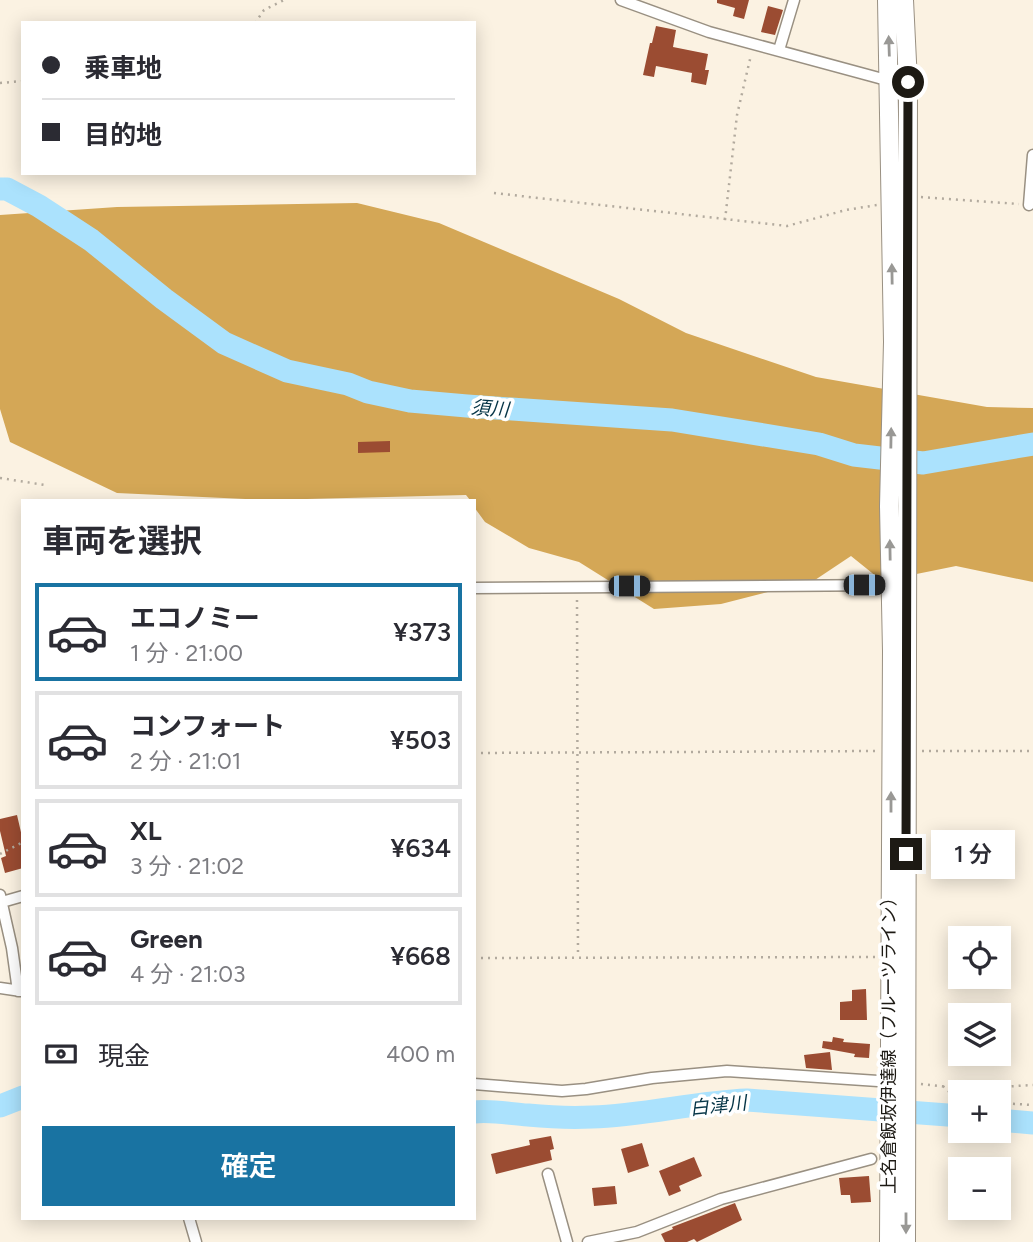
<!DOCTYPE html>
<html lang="ja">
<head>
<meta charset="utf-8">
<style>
  :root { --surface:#fff; --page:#f2f2f3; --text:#2b2b33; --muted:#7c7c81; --line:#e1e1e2; --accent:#1973a2 }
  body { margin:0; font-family:Figtree,"Noto Sans JP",sans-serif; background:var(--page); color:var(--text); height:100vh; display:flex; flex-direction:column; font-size:26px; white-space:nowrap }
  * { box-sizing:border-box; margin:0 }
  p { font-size:23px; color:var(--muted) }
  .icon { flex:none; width:38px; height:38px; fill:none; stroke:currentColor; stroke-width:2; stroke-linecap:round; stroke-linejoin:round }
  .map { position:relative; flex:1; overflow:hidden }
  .drawer { position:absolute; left:21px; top:499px; width:455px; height:721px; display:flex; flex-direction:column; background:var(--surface); border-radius:0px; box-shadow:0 4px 18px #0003 }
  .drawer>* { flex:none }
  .top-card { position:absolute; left:21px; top:21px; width:455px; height:154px; border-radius:0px; box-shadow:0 4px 18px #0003; display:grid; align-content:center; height:154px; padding:0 21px; background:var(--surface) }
  .tools { position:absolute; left:948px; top:926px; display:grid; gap:14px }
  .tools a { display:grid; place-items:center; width:63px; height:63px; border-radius:0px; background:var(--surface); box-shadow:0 4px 18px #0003; font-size:35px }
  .end { position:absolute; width:32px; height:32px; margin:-16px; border:9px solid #1d1a14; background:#fff; box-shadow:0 0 0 4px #fff }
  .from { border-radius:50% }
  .bubble { position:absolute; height:49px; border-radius:0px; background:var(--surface); box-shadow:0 4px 18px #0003; font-size:23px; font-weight:600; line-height:49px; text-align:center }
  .car { position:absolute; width:21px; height:42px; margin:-21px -10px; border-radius:9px; box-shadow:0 0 5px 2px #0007; background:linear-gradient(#222 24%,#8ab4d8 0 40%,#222 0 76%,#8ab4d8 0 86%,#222 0) }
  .top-card b { display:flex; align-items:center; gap:24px; height:66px; font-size:26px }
  .top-card b+b { border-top:2px solid var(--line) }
  .top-card i { width:18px; height:18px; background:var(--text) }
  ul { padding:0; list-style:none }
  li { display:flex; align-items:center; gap:21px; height:98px; margin:0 14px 10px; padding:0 7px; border:4px solid var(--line); border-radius:0px }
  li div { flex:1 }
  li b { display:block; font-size:26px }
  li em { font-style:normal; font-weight:600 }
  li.active { border-color:var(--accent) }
  li>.icon { width:63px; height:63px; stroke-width:1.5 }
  h2 { padding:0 21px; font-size:32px; line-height:84px }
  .pay { display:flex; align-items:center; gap:18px; height:77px; padding:0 21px; font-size:26px }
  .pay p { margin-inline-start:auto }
  .primary-button { display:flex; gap:14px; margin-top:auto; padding:14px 21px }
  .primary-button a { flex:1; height:80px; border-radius:0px; background:var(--accent); color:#fff; font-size:28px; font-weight:600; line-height:80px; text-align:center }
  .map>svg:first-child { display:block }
</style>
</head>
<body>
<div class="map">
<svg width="1033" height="1242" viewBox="0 0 1033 1242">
  <rect width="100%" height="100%" fill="#fbf2e2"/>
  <!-- forest -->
  <path fill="#d4a756" d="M 357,203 L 439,223 L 619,299 L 686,333 L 816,377 L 987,407 L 1033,408 L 1033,582 L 956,566 L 882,581 L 851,556 L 815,580 L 721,604 L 654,609 L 579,562 L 529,548 L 485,522 L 474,507 L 474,500 L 470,500 L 466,495 L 267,500 L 117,493 L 10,442 L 0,409 L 0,215 L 117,207 Z"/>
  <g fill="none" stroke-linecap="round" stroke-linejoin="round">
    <!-- river -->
    <path stroke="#abe2fd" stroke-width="23" d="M 0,189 L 7,189 L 39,206 L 91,240 L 164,299 L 224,343 L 287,371 L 348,384 L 368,392 L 410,401 L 467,406 L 672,420 L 819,444 L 854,455 L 923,463 L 1033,444
      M 0,1106 L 23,1097
      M 474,1112 C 493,1110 510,1114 528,1115 C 549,1117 571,1118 592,1117 C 644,1116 694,1102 747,1100 L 961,1116
      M 999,1120 L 1033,1123"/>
  </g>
  <!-- building -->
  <path fill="#9b4c32" d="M 717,0 L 749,0 L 744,19 L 733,16 L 735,8 L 717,3 Z
    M 768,6 L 783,10 L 775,35 L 761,32 Z
    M 656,26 L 676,30 L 673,47 L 708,54 L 705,70 L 709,70 L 706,85 L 691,82 L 692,73 L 656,66 L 654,77 L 643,75 L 650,43 L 652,43 Z
    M 390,441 L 390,452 L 358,453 L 358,442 Z
    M 17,815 L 23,841 L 23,868 L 5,873 L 1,858 L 6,856 L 0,831 L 0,819 Z
    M 866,989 L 867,1020 L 840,1020 L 840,1002 L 852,1001 L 852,990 Z
    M 833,1037 L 844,1039 L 843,1042 L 870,1044 L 869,1058 L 854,1057 L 855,1054 L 822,1048 L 823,1041 L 832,1042 Z
    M 830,1052 L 832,1070 L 806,1068 L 804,1055 Z
    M 551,1136 L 554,1149 L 550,1150 L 552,1160 L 496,1174 L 491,1154 L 530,1145 L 529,1140 Z
    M 642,1143 L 649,1166 L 628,1173 L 621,1149 Z
    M 694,1157 L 702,1176 L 679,1186 L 681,1191 L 669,1196 L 659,1171 Z
    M 869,1176 L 871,1202 L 851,1203 L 850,1195 L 841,1195 L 839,1178 Z
    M 615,1186 L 617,1204 L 594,1206 L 592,1188 Z
    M 735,1203 L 742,1220 L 697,1242 L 694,1239 L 687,1242 L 665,1242 L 661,1234 L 673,1229 L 672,1227 Z"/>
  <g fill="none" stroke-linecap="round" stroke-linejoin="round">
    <defs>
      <path id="street" d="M 621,0 L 709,32 L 879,78 L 893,80
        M 779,50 L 794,0
        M 1029,205 L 1033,155
        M 474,588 L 891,585
        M 0,895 L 12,948 L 18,991
        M 2,902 L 23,896
        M 0,988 L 21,991
        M 474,1084 L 562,1091 L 586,1089 L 652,1078 L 727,1071 L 893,1082
        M 548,1174 L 567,1242
        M 189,1218 L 196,1242
        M 588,1242 L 637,1232 L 721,1199 L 871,1159"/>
      <path id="primary" d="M 887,0 L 893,342 L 889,506 L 892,651 L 889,1242
        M 904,0 L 908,82 L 906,1242"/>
    </defs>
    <!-- street casing -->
    <use href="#street" stroke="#999082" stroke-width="13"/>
    <!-- primary casing -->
    <use href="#primary" stroke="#999082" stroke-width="20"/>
    <!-- path -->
    <path stroke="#b2aa9e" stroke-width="2.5" stroke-dasharray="2 5" stroke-linecap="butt" d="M 255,23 L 264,10 L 284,0
      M 0,83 L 23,81
      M 494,193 L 787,226 L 846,210 L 877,205
      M 921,197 L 1019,204
      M 725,220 L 737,115 L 751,55
      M 0,478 L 45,485
      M 577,600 L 578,957
      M 922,751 L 1033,751
      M 474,753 L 877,751
      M 0,854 L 23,842
      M 474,958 L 877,957
      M 921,1084 L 966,1089 L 1033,1085
      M 943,1086 L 946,1090 L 961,1097
      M 999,1103 L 1033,1105"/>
    <!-- street -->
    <use href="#street" stroke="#fff" stroke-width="10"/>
    <!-- primary -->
    <use href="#primary" stroke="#fff" stroke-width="18"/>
  </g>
  <!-- one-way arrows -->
  <defs><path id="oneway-solid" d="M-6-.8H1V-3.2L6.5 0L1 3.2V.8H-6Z" transform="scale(1.75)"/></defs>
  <g fill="#999895">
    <use href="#oneway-solid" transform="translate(889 46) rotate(-92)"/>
    <use href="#oneway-solid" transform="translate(892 274) rotate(-91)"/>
    <use href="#oneway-solid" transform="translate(891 438) rotate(-89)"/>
    <use href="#oneway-solid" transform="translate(890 550) rotate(-91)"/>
    <use href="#oneway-solid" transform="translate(891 802) rotate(-90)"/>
    <use href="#oneway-solid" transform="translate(906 1223) rotate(90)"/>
  </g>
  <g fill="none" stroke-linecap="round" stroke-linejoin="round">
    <!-- route -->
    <path stroke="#1d1a14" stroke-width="9" d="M 906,854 L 908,82"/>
  </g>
  <g text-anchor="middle" stroke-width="7" stroke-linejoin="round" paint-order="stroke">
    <!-- street labels -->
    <g font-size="18" fill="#1d1a14" stroke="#fff">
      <text transform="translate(889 1041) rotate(-90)" y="6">上名倉飯坂伊達線（フルーツライン）</text>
    </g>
    <!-- water labels -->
    <g font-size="19" font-style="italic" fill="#053446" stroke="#fff">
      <text transform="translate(490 408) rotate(4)" y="7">須川</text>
      <text transform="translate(718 1105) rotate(-6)" y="7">白津川</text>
    </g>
  </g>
</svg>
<div class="tools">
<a><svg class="icon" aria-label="locate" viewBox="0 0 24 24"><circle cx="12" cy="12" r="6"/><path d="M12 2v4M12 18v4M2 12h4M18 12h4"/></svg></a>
<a><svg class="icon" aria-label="layers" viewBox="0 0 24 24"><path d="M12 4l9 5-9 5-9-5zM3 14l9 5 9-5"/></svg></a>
<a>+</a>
<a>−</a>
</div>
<i class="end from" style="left:908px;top:82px"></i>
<i class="end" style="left:906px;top:854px"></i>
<div class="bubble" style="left:931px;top:830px;width:84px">1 分</div>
<i class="car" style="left:864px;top:585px;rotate:90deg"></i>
<i class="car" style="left:629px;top:586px;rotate:90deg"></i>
<div class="top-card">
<b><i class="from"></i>乗車地</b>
<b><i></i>目的地</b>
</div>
<section class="drawer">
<h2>車両を選択</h2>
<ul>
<li class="active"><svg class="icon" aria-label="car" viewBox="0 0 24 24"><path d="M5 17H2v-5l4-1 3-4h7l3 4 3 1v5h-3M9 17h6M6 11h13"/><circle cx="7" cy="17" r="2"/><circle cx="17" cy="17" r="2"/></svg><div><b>エコノミー</b><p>1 分 · 21:00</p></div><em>¥373</em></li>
<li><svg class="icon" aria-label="car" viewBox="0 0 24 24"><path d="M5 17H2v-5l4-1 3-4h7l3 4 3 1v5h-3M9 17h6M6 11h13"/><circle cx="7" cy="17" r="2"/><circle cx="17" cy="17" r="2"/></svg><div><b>コンフォート</b><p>2 分 · 21:01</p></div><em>¥503</em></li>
<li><svg class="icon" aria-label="car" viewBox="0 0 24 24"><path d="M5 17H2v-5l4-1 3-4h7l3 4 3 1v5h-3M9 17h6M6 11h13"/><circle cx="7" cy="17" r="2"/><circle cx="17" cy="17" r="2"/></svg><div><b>XL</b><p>3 分 · 21:02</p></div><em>¥634</em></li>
<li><svg class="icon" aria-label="car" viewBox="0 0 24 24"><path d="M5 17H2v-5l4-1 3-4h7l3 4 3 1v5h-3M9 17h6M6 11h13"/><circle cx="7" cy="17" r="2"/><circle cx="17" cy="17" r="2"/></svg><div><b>Green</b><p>4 分 · 21:03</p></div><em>¥668</em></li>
</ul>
<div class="pay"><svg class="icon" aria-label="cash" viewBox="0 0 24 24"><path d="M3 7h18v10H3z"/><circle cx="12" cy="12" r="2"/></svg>現金<p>400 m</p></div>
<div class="primary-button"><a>確定</a></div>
</section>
</div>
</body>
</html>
